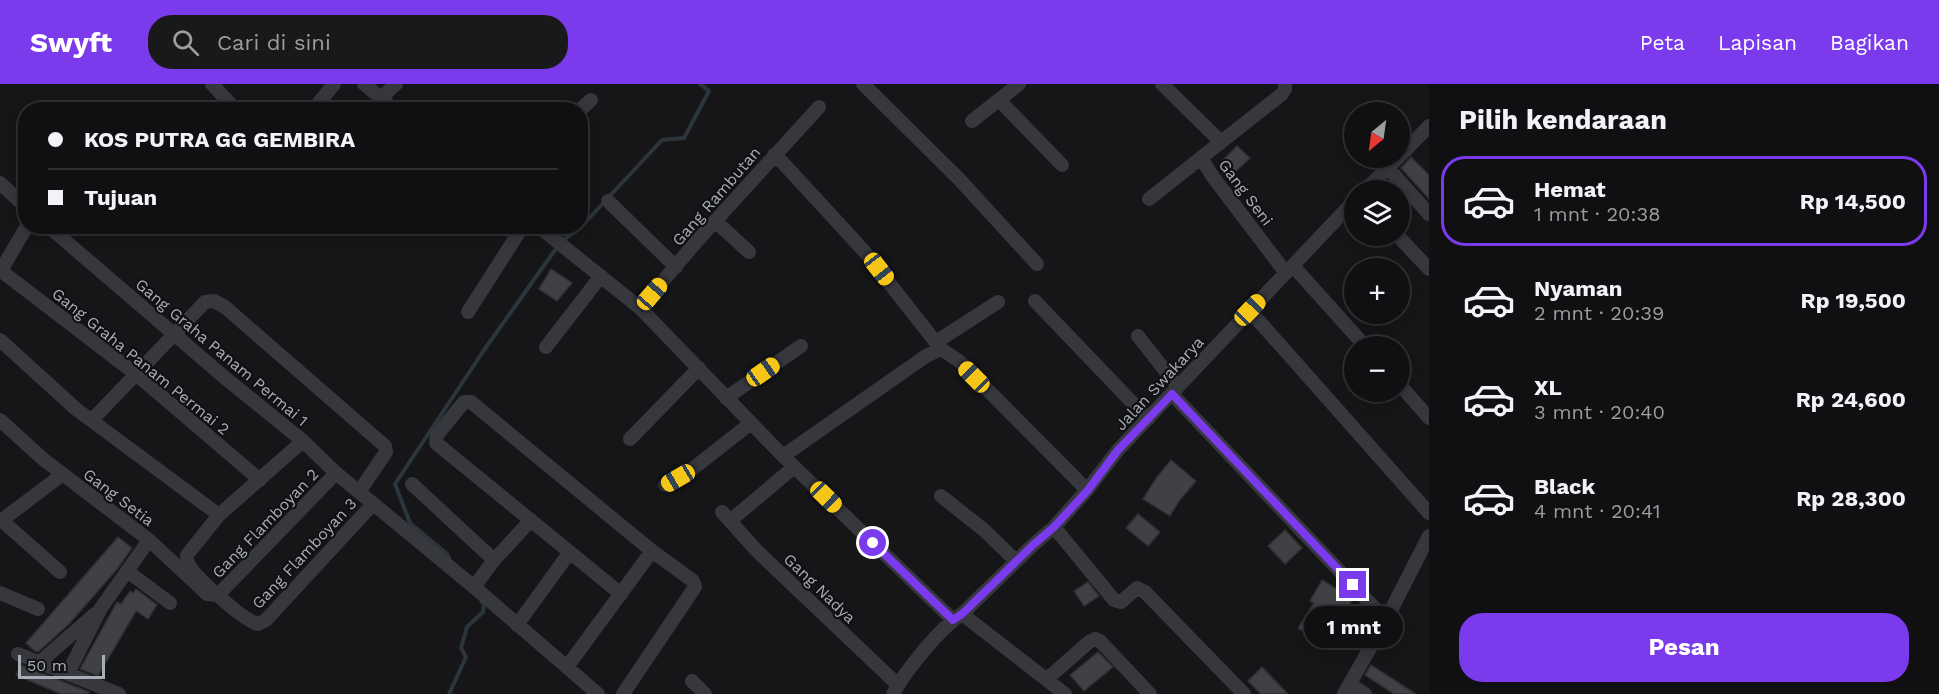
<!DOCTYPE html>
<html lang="id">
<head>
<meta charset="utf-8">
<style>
  :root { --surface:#101012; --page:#19191b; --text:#f1f3f6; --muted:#9c9d9f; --line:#303032; --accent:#7c3aed }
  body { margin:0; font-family:"Work Sans",sans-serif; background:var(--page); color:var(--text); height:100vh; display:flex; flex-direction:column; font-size:22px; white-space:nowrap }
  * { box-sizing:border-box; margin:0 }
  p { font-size:20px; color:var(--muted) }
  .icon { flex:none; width:33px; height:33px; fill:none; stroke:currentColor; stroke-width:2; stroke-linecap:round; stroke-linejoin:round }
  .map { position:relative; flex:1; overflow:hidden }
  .details { display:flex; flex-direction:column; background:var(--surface); width:510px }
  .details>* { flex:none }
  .guide { position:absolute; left:18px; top:18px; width:570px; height:132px; border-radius:24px; box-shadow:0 3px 15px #0003,0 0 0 2px var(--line); display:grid; align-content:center; height:132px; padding:0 30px; background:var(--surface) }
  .needle { width:39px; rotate:209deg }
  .tools { position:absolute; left:1344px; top:18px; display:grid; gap:12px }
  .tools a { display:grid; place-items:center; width:66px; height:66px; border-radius:50%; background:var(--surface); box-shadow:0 3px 15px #0003,0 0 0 2px var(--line); font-size:30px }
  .scale { position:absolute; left:18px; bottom:15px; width:87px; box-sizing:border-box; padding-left:6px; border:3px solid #a8adb8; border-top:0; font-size:16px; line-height:21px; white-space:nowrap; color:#a8adb8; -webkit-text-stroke:4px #111113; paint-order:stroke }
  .end { position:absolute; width:27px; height:27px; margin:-14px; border:8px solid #7c3aed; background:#fff; box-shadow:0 0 0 3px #fff }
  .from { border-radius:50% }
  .bubble { position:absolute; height:42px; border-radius:21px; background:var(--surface); box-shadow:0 3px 15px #0003,0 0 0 2px var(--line); font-size:20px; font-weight:700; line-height:42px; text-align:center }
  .car { position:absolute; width:18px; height:36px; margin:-18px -9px; border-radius:8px; box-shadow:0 0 4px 2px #0007; background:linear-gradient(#f5c518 24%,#345 0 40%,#f5c518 0 76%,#345 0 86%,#f5c518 0) }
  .guide b { display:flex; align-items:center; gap:21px; height:57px; font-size:22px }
  .guide b+b { border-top:2px solid var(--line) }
  .guide i { width:15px; height:15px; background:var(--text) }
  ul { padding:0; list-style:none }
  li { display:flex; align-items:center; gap:18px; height:90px; margin:0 12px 9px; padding:0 18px; border:3px solid transparent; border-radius:24px }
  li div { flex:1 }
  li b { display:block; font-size:22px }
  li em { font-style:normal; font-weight:700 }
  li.current { border-color:var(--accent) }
  li>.icon { width:54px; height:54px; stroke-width:1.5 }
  h2 { padding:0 30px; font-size:27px; line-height:72px }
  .primary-button { display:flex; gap:12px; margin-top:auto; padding:12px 30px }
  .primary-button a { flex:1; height:69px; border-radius:24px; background:var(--accent); color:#fff; font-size:24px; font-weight:700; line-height:69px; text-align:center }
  header { display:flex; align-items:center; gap:36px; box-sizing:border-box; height:84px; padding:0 30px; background:var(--accent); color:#fff }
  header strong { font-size:28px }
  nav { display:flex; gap:33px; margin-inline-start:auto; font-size:21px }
  .search { width:420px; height:54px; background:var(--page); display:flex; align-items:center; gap:15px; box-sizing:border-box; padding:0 21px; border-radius:24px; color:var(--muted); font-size:22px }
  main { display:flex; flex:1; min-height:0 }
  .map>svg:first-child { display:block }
</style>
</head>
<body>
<header>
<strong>Swyft</strong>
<div class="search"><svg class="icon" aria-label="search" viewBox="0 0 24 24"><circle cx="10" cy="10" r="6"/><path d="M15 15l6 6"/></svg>Cari di sini</div>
<nav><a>Peta</a><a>Lapisan</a><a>Bagikan</a></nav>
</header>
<main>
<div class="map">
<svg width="1429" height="610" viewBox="0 0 1429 610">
  <rect width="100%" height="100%" fill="#161618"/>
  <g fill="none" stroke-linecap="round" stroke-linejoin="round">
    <!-- stream -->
    <path stroke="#2c353c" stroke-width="4" d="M 563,156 L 580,144 L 662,56 L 684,54 L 709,7 L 700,0
      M 449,474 L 447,470 L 410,439 L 395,400 L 484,266 L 555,166
      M 449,610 L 466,573 L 461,564 L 467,543 L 483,528 L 484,519 L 482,518"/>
  </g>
  <!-- building -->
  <path fill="#404145" stroke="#303034" stroke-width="1.5" d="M 1237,62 L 1250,74 L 1235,88 L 1222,77 Z
    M 1411,73 L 1429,91 L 1429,115 L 1401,84 Z
    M 551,185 L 572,199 L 557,217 L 539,205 Z
    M 1171,376 L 1196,397 L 1179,417 L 1170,432 L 1143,415 L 1157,393 Z
    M 1138,430 L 1160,448 L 1148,462 L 1126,444 Z
    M 1285,446 L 1302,464 L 1285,480 L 1268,462 Z
    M 118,453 L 132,464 L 118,484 L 69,540 L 38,568 L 35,567 L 26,559 Z
    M 1322,496 L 1353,515 L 1340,536 L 1332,531 L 1316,556 L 1298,544 L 1314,519 L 1310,517 Z
    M 1088,498 L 1099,512 L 1084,522 L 1074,507 Z
    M 136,505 L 157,521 L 148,535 L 136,527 L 98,592 L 80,585 L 117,518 L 121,520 L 130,507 L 133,509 Z
    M 1098,568 L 1113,583 L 1084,607 L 1070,591 Z
    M 21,581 L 89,608 L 88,610 L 61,610 L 16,591 Z
    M 1371,581 L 1416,610 L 1394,610 L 1365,591 Z
    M 1262,583 L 1288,610 L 1261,610 L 1248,597 Z"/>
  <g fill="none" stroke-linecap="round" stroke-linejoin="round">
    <!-- minor -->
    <path stroke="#37383d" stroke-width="14" d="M 212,0 L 236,26
      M 364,0 L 395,26
      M 863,0 L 959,95 L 1037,180
      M 381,14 L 396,0
      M 999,16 L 1062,81
      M 313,26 L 334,0
      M 580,26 L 591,16
      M 972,37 L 1019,0
      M 1221,58 L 1282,10 L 1285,5 L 1285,0
      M 774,71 L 783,79 L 864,167 L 941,265
      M 1400,72 L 1429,42
      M 1201,74 L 1213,93 L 1286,189
      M 1388,84 L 1429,130
      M 0,99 L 26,123
      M 1365,106 L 1398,74
      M 1149,115 L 1221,58 L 1162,0
      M 608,117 L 676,183
      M 715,137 L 749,168
      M 48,142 L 224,293 L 303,357 L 336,389 L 474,503 L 598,610
      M 538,142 L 640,224 L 783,372 L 953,536
      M 1398,152 L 1429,185
      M 1294,183 L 1365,262
      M 0,186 L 137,291 L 260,396
      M 0,188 L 27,142
      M 1035,217 L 1148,335
      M 640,224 L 697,157 L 819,23
      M 1250,227 L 1429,429
      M 468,228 L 523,142
      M 1138,252 L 1178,303
      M 0,256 L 76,325 L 219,431
      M 936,258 L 998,218
      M 546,263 L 601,192
      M 1400,301 L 1429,334
      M 1172,310 L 1386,536
      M 726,314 L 801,262
      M 0,336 L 43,375 L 149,456 L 207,510 L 218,511 L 336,389
      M 92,336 L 205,218 L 214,217 L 225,223 L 385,362 L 386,368 L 359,408
      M 630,355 L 699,284
      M 303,357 L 219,431 L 187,471 C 187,476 187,476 189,481 C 197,495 243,536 258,540 L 266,536 L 373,420
      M 783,372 L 926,272 L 941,265 L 959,277 L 1087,406
      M 412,400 L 494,476 L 474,503
      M 665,401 L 691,386 L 751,339
      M 941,412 L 984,446 L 1016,477
      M 722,428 L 757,467 L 898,601
      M 0,435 L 60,488
      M 2,436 L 63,390
      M 730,437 L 794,383
      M 1054,443 L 1114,516 L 1121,518 L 1137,504 L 1145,508 L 1244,610
      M 494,476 L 531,436
      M 127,487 L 170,519
      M 0,509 L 38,525
      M 621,510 L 436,359 L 437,351 L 464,318 L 471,318 L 652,467 L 693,497 L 695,503 L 623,610
      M 962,530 L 1065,610
      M 517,541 L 570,468
      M 18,570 L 119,610
      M 40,578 L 95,530
      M 567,583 L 652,467
      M 68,589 L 101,524 L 149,456
      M 1047,595 L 1089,558 L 1095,555 L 1100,557 L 1150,610
      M 692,597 L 705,610
      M 1350,600 L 1365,610
      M 893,610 C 905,587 940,544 962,530 L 1033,461 L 1054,443 L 1087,406 L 1118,366 L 1354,117
      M 1344,610 L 1386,536 L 1429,452"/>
  </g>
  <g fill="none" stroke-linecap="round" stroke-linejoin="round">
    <!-- route -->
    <path stroke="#7c3aed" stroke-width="8" d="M 873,459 L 953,536 L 962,530 L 1033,461 L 1054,443 L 1088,406 L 1118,366 L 1172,310 L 1353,501"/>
  </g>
  <g text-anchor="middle" stroke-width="4.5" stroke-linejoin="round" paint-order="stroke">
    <!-- street labels -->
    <g font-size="16" fill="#a8adb8" stroke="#111113">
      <text transform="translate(1246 108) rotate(53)" y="6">Gang Seni</text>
      <text transform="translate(716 112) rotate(-49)" y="6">Gang Rambutan</text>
      <text transform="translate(222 268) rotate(40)" y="6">Gang Graha Panam Permai 1</text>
      <text transform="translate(141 277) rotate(39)" y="6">Gang Graha Panam Permai 2</text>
      <text transform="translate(1159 299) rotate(-47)" y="6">Jalan Swakarya</text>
      <text transform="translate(119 413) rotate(37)" y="6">Gang Setia</text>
      <text transform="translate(265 439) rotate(-46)" y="6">Gang Flamboyan 2</text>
      <text transform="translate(304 469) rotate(-47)" y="6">Gang Flamboyan 3</text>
      <text transform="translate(820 504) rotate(44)" y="6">Gang Nadya</text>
    </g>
  </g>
</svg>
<div class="tools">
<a><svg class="needle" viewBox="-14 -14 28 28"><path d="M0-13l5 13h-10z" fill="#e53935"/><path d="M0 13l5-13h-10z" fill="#9c9d9f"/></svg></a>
<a><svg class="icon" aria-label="layers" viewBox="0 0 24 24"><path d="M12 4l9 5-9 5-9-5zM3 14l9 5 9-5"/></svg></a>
<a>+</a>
<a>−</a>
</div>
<div class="scale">50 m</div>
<i class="end from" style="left:873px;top:459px"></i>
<i class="end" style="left:1353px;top:501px"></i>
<div class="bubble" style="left:1304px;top:522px;width:99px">1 mnt</div>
<i class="car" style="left:879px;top:185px;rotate:142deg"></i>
<i class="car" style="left:652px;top:210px;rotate:41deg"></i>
<i class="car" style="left:1250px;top:226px;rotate:44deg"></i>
<i class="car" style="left:763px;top:288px;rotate:55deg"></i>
<i class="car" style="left:974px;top:293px;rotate:315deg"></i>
<i class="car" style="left:678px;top:394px;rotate:240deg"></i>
<i class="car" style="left:826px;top:413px;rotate:134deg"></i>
<div class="guide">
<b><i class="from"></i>KOS PUTRA GG GEMBIRA</b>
<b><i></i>Tujuan</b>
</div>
</div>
<section class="details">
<h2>Pilih kendaraan</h2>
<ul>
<li class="current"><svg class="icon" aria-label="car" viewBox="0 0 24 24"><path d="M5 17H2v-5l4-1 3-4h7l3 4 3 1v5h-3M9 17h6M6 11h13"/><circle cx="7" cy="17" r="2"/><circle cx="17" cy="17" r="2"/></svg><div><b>Hemat</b><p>1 mnt · 20:38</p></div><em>Rp 14,500</em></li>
<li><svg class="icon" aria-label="car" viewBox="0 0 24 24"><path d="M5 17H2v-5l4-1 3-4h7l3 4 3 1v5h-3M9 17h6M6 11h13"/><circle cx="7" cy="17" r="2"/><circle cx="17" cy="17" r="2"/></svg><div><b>Nyaman</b><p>2 mnt · 20:39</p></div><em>Rp 19,500</em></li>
<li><svg class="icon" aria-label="car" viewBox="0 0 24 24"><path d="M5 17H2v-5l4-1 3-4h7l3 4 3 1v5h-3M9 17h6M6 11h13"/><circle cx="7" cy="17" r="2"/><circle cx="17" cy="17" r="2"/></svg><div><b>XL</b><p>3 mnt · 20:40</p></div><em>Rp 24,600</em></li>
<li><svg class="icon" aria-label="car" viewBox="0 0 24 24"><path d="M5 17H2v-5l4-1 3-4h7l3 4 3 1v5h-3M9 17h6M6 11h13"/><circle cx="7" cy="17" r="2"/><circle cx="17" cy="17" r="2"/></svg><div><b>Black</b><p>4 mnt · 20:41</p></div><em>Rp 28,300</em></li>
</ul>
<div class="primary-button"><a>Pesan</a></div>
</section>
</main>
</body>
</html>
